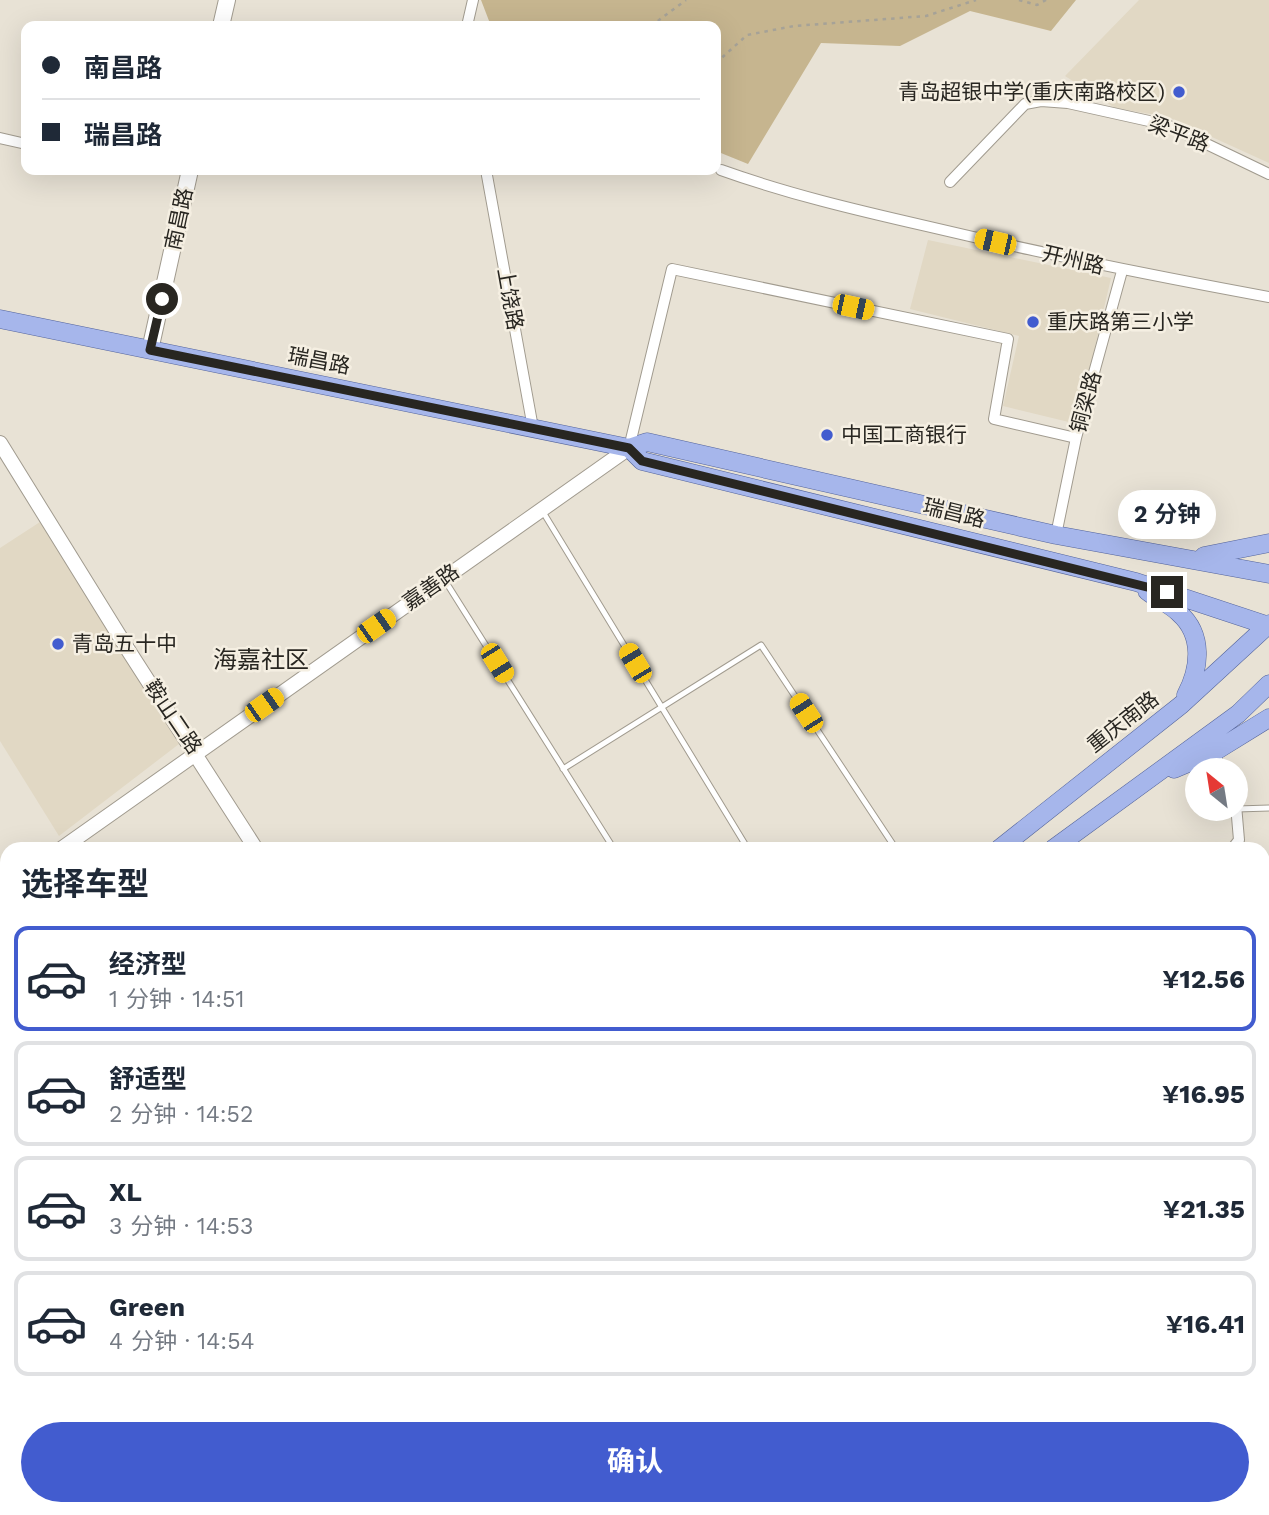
<!DOCTYPE html>
<html lang="zh">
<head>
<meta charset="utf-8">
<style>
  :root { --surface:#fff; --page:#f6f6f7; --text:#1f2937; --muted:#747a83; --line:#e0e1e3; --accent:#425ccf }
  body { margin:0; font-family:"Work Sans","Noto Sans SC",sans-serif; background:var(--page); color:var(--text); height:100vh; display:flex; flex-direction:column; font-size:26px; white-space:nowrap }
  * { box-sizing:border-box; margin:0 }
  p { font-size:23px; color:var(--muted) }
  .icon { flex:none; width:38px; height:38px; fill:none; stroke:currentColor; stroke-width:2; stroke-linecap:round; stroke-linejoin:round }
  .map { position:relative; flex:1; overflow:hidden }
  .side { position:absolute; left:0px; top:842px; width:1270px; height:674px; display:flex; flex-direction:column; background:var(--surface); border-radius:21px 21px 0 0; box-shadow:0 7px 28px #0002 }
  .side>* { flex:none }
  .guide { position:absolute; left:21px; top:21px; width:700px; height:154px; border-radius:14px; box-shadow:0 7px 28px #0002; display:grid; align-content:center; height:154px; padding:0 21px; background:var(--surface) }
  .needle { width:46px; rotate:330deg }
  .controls { position:absolute; left:1185px; top:758px; display:grid; gap:14px }
  .controls a { display:grid; place-items:center; width:63px; height:63px; border-radius:50%; background:var(--surface); box-shadow:0 7px 28px #0002; font-size:35px }
  .end { position:absolute; width:32px; height:32px; margin:-16px; border:9px solid #282621; background:#fff; box-shadow:0 0 0 4px #fff }
  .from { border-radius:50% }
  .bubble { position:absolute; height:49px; border-radius:24px; background:var(--surface); box-shadow:0 7px 28px #0002; font-size:23px; font-weight:700; line-height:49px; text-align:center }
  .car { position:absolute; width:21px; height:42px; margin:-21px -10px; border-radius:9px; box-shadow:0 0 5px 2px #0007; background:linear-gradient(#f5c518 24%,#345 0 40%,#f5c518 0 76%,#345 0 86%,#f5c518 0) }
  .guide b { display:flex; align-items:center; gap:24px; height:66px; font-size:26px }
  .guide b+b { border-top:2px solid var(--line) }
  .guide i { width:18px; height:18px; background:var(--text) }
  ul { padding:0; list-style:none }
  li { display:flex; align-items:center; gap:21px; height:105px; margin:0 14px 10px; padding:0 7px; border:4px solid var(--line); border-radius:14px }
  li div { flex:1 }
  li b { display:block; font-size:26px }
  li em { font-style:normal; font-weight:700 }
  li.selected { border-color:var(--accent) }
  li>.icon { width:63px; height:63px; stroke-width:1.5 }
  h2 { padding:0 21px; font-size:32px; line-height:84px }
  .primary-button { display:flex; gap:14px; margin-top:auto; padding:14px 21px }
  .primary-button a { flex:1; height:80px; border-radius:42px; background:var(--accent); color:#fff; font-size:28px; font-weight:700; line-height:80px; text-align:center }
  .map>svg:first-child { display:block }
</style>
</head>
<body>
<div class="map">
<svg width="1269" height="1515" viewBox="0 0 1269 1515">
  <rect width="100%" height="100%" fill="#e8e2d5"/>
  <!-- built -->
  <path fill="#e1d8c4" d="M 1139,0 L 1269,0 L 1269,163 L 1168,117 L 1115,108 L 1065,76 Z
    M 928,240 L 1111,278 L 1077,424 L 1003,406 L 1019,336 L 910,309 Z
    M 40,522 L 179,744 L 59,836 L 0,741 L 0,548 Z
    M 7,1000 L 7,1202 L 0,1192 L 0,1005 Z"/>
  <!-- green -->
  <path fill="#c6b58f" d="M 481,0 L 1076,0 L 1051,31 L 970,11 L 900,46 L 821,43 L 748,164 L 716,151 L 716,26 L 491,26 Z"/>
  <g fill="none" stroke-linecap="round" stroke-linejoin="round">
    <defs>
      <path id="service" d="M 543,512 L 748,849
        M 444,579 L 614,849
        M 563,769 L 761,645 L 896,849
        M 1237,809 L 1269,808
        M 362,1508 L 369,1515
        M 330,1515 L 335,1508"/>
      <path id="minor" d="M 467,26 L 473,0
        M 0,138 L 26,144
        M 486,170 L 533,428
        M 721,170 C 788,194 856,210 926,226 C 1040,253 1154,276 1269,297
        M 950,182 L 1025,104 L 1041,101 L 1068,103 L 1167,125 L 1269,174
        M 629,448 L 672,269 L 1008,339 L 994,419 L 1076,438
        M 1056,535 L 1076,438 L 1122,271
        M 1214,752 L 1221,770
        M 1232,849 L 1239,840 L 1236,805
        M 709,1508 L 713,1515
        M 730,1515 L 737,1508"/>
      <path id="tertiary" d="M 0,443 L 130,653 L 256,849
        M 61,849 L 629,448
        M 0,892 L 7,887
        M 0,1420 L 7,1431
        M 58,1508 L 62,1515
        M 668,1508 L 672,1515
        M 1267,1515 L 1269,1514"/>
      <path id="secondary" d="M 221,26 L 227,0
        M 150,350 L 190,170"/>
      <path id="primary" d="M 0,319 L 629,448 L 647,442 L 1056,535 L 1269,574
        M 629,448 L 642,461 L 1136,582 L 1269,626
        M 1204,556 L 1269,543
        M 1147,591 C 1157,599 1170,604 1179,613 C 1204,635 1200,669 1186,695
        M 1174,769 L 1214,752 L 1269,718
        M 999,849 L 1181,705 L 1269,624
        M 1053,849 L 1238,714 L 1269,684
        M 169,1515 L 174,1508
        M 198,1515 L 204,1508"/>
    </defs>
    <!-- service casing -->
    <use href="#service" stroke="#a19b8f" stroke-width="7"/>
    <!-- minor casing -->
    <use href="#minor" stroke="#a19b8f" stroke-width="12"/>
    <!-- tertiary casing -->
    <use href="#tertiary" stroke="#a19b8f" stroke-width="16"/>
    <!-- secondary casing -->
    <use href="#secondary" stroke="#a19b8f" stroke-width="18"/>
    <!-- primary casing -->
    <use href="#primary" stroke="#54649b" stroke-width="19"/>
    <!-- path -->
    <path stroke="#a6a297" stroke-width="2.5" stroke-dasharray="3.5 5" stroke-linecap="butt" d="M 1019,0 L 1037,5 L 1046,0
      M 651,26 L 686,0
      M 716,63 L 747,35 L 794,26 L 926,16 L 976,0"/>
    <!-- service -->
    <use href="#service" stroke="#fff" stroke-width="5"/>
    <!-- minor -->
    <use href="#minor" stroke="#fff" stroke-width="10"/>
    <!-- tertiary -->
    <use href="#tertiary" stroke="#fff" stroke-width="14"/>
    <!-- secondary -->
    <use href="#secondary" stroke="#fff" stroke-width="16"/>
    <!-- primary -->
    <use href="#primary" stroke="#a6b6eb" stroke-width="18"/>
  </g>
  <g fill="none" stroke-linecap="round" stroke-linejoin="round">
    <!-- route -->
    <path stroke="#282621" stroke-width="9" d="M 162,299 L 150,350 L 629,448 L 642,461 L 1167,592"/>
  </g>
  <!-- markers -->
  <g fill="#425ccf" stroke="#f5efe2" stroke-width="2.5">
    <circle cx="1179" cy="92" r="7"/>
    <circle cx="1033" cy="322" r="7"/>
    <circle cx="827" cy="435" r="7"/>
    <circle cx="58" cy="644" r="7"/>
  </g>
  <g text-anchor="middle" stroke-width="5" stroke-linejoin="round" paint-order="stroke">
    <!-- poi labels -->
    <g font-size="21" fill="#282621" stroke="#f5efe2" text-anchor="start">
      <text x="1165" y="99" text-anchor="end">青岛超银中学(重庆南路校区)</text>
      <text x="1047" y="329">重庆路第三小学</text>
      <text x="841" y="442">中国工商银行</text>
      <text x="72" y="651">青岛五十中</text>
    </g>
    <!-- street labels -->
    <g font-size="21" fill="#282621" stroke="#f5efe2">
      <text transform="translate(1179 134) rotate(21)" y="7">梁平路</text>
      <text transform="translate(179 219) rotate(-78)" y="7">南昌路</text>
      <text transform="translate(1073 260) rotate(13)" y="7">开州路</text>
      <text transform="translate(510 299) rotate(80)" y="7">上饶路</text>
      <text transform="translate(319 361) rotate(11)" y="7">瑞昌路</text>
      <text transform="translate(1086 402) rotate(-75)" y="7">铜梁路</text>
      <text transform="translate(954 513) rotate(14)" y="7">瑞昌路</text>
      <text transform="translate(431 587) rotate(-35)" y="7">嘉善路</text>
      <text transform="translate(173 717) rotate(56)" y="7">鞍山二路</text>
      <text transform="translate(1123 722) rotate(-38)" y="7">重庆南路</text>
    </g>
    <!-- quarter labels -->
    <g font-size="24" fill="#282621" stroke="#f5efe2">
      <text x="261" y="668">海嘉社区</text>
    </g>
  </g>
</svg>
<div class="controls">
<a><svg class="needle" viewBox="-14 -14 28 28"><path d="M0-13l5 13h-10z" fill="#e53935"/><path d="M0 13l5-13h-10z" fill="#747a83"/></svg></a>
</div>
<i class="end from" style="left:162px;top:299px"></i>
<i class="end" style="left:1167px;top:592px"></i>
<div class="bubble" style="left:1118px;top:490px;width:98px">2 分钟</div>
<i class="car" style="left:995px;top:242px;rotate:283deg"></i>
<i class="car" style="left:853px;top:307px;rotate:102deg"></i>
<i class="car" style="left:376px;top:626px;rotate:55deg"></i>
<i class="car" style="left:497px;top:663px;rotate:148deg"></i>
<i class="car" style="left:635px;top:663px;rotate:329deg"></i>
<i class="car" style="left:264px;top:705px;rotate:55deg"></i>
<i class="car" style="left:806px;top:713px;rotate:327deg"></i>
<div class="guide">
<b><i class="from"></i>南昌路</b>
<b><i></i>瑞昌路</b>
</div>
<section class="side">
<h2>选择车型</h2>
<ul>
<li class="selected"><svg class="icon" aria-label="car" viewBox="0 0 24 24"><path d="M5 17H2v-5l4-1 3-4h7l3 4 3 1v5h-3M9 17h6M6 11h13"/><circle cx="7" cy="17" r="2"/><circle cx="17" cy="17" r="2"/></svg><div><b>经济型</b><p>1 分钟 · 14:51</p></div><em>¥12.56</em></li>
<li><svg class="icon" aria-label="car" viewBox="0 0 24 24"><path d="M5 17H2v-5l4-1 3-4h7l3 4 3 1v5h-3M9 17h6M6 11h13"/><circle cx="7" cy="17" r="2"/><circle cx="17" cy="17" r="2"/></svg><div><b>舒适型</b><p>2 分钟 · 14:52</p></div><em>¥16.95</em></li>
<li><svg class="icon" aria-label="car" viewBox="0 0 24 24"><path d="M5 17H2v-5l4-1 3-4h7l3 4 3 1v5h-3M9 17h6M6 11h13"/><circle cx="7" cy="17" r="2"/><circle cx="17" cy="17" r="2"/></svg><div><b>XL</b><p>3 分钟 · 14:53</p></div><em>¥21.35</em></li>
<li><svg class="icon" aria-label="car" viewBox="0 0 24 24"><path d="M5 17H2v-5l4-1 3-4h7l3 4 3 1v5h-3M9 17h6M6 11h13"/><circle cx="7" cy="17" r="2"/><circle cx="17" cy="17" r="2"/></svg><div><b>Green</b><p>4 分钟 · 14:54</p></div><em>¥16.41</em></li>
</ul>
<div class="primary-button"><a>确认</a></div>
</section>
</div>
</body>
</html>
